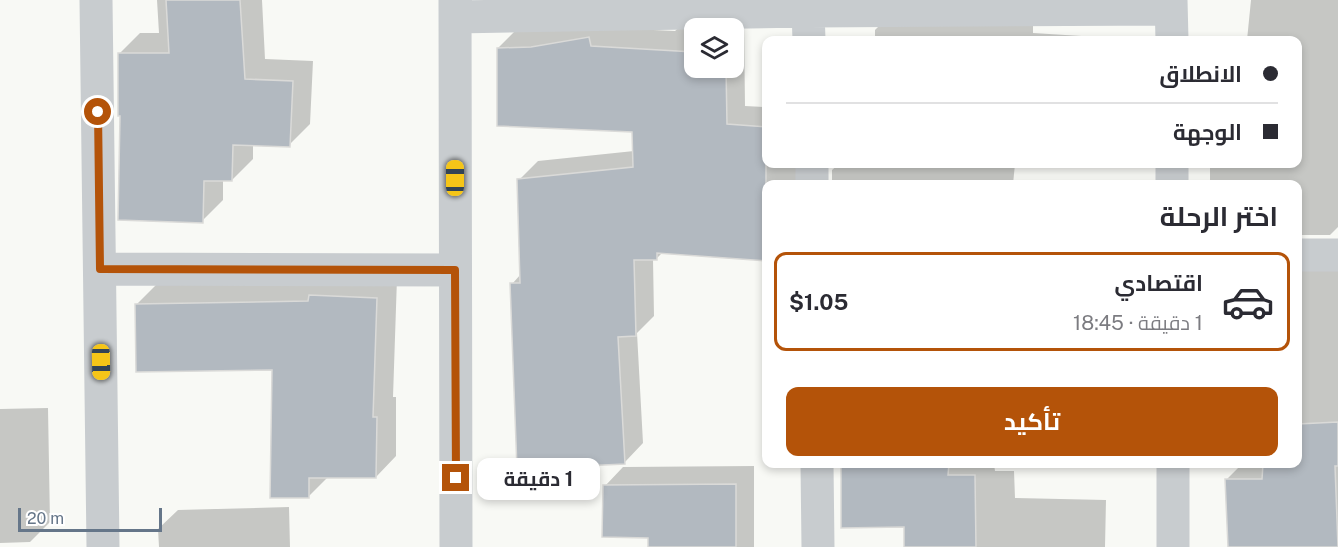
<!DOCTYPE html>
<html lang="ar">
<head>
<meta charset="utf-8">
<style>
  :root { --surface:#fff; --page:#f7f7f7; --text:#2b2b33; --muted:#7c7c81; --line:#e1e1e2; --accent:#b45309 }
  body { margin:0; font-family:"Public Sans",Cairo,sans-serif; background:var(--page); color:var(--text); direction:rtl; height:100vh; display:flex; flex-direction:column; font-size:22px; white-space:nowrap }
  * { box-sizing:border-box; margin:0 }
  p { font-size:20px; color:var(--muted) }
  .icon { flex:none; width:33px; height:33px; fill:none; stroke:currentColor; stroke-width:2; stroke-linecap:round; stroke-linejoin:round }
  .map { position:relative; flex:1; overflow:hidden; direction:ltr }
  .panel { position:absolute; left:762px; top:180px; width:540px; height:288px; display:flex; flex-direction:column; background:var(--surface); border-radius:12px; box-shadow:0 3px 9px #0003; direction:rtl }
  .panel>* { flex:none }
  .hud { position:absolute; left:762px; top:36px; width:540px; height:132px; border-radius:12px; box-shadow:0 3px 9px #0003; direction:rtl; display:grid; align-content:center; height:132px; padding:0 24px; background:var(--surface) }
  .controls { position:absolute; left:684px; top:18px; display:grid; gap:12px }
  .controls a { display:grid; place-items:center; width:60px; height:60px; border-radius:12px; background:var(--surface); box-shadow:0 3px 9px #0003; font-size:30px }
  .scale { position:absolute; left:18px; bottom:15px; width:144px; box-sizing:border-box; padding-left:6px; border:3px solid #657689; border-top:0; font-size:16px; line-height:21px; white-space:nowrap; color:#657689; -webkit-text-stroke:4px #fff; paint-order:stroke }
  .end { position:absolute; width:27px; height:27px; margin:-14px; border:8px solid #b45309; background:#fff; box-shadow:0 0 0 3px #fff }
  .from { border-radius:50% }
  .bubble { position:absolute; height:42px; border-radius:12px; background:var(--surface); box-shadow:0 3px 9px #0003; font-size:20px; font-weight:700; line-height:42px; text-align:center; direction:rtl }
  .car { position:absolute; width:18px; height:36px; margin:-18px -9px; border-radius:8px; box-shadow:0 0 4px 2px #0007; background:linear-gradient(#f5c518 24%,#345 0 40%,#f5c518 0 76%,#345 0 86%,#f5c518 0) }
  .hud b { display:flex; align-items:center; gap:21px; height:57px; font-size:22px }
  .hud b+b { border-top:2px solid var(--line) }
  .hud i { width:15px; height:15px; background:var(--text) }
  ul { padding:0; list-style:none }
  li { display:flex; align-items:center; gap:18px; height:99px; margin:0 12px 9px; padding:0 12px; border:3px solid transparent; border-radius:12px }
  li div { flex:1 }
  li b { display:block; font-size:22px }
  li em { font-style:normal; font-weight:700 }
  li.active { border-color:var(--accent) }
  li>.icon { width:54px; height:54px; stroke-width:1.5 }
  h2 { padding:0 24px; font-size:27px; line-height:72px }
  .primary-button { display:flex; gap:12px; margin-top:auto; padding:12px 24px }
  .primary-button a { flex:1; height:69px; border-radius:12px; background:var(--accent); color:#fff; font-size:24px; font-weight:700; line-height:69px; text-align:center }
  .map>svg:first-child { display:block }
</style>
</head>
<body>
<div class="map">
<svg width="1338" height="547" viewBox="0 0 1338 547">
  <rect width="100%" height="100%" fill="#f8f9f5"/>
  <!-- shadow -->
  <path fill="#0003" fill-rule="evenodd" d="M 157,0 L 262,0 L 265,59 L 313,61 L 310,124 L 289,145 L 253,144 L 253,159 L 232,180 L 223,180 L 223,200 L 202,221 L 122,114 L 119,54 L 140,33 L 159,33 Z
    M 1251,0 L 1338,0 L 1338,227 L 1330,235 L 1299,235 L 1302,245 L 1338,254 L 1338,547 L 1229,547 L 1227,479 L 1240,466 L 1240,464 L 1298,464 L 1298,184 L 1210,184 L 1210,164 L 1298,164 L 1298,40 L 1247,40 Z
    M 894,11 L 1033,22 L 1033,33 L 1114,38 L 1114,40 L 875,40 L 875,30 Z
    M 744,24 L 745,106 L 766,107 L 766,164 L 812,164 L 821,181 L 831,184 L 766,184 L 766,259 L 663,252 L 656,259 L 653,259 L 654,316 L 637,333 L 643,443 L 625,462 L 512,284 L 521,274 L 519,180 L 538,161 L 634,151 L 634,131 L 498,48 L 517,29 L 610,28 L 675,31 L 682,25 ZM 694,28 L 734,28 L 734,68 L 694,68 Z
    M 839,164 L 1015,164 L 1013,184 L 832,184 L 832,170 Z
    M 397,278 L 393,397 L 396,397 L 396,456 L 376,477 L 329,476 L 308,497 L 274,369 L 137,304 L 157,284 Z
    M 48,408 L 50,522 L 30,542 L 0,543 L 0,409 Z
    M 892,464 L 994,464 L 995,471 L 1014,471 L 1015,498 L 1106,500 L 1105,547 L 905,547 L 905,525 L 892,471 Z
    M 754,466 L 754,547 L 649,547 L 649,536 L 605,486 L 623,467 Z
    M 289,507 L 290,547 L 159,547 L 158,529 L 178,510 Z"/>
  <!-- building -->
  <path fill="#b2b9c0" stroke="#dadad8" stroke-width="1.5" d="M 166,0 L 240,0 L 245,79 L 293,81 L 290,147 L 233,145 L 232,181 L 204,181 L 203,223 L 118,220 L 120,116 L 118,116 L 118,53 L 169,53 Z
    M 589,37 L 591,46 L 694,52 L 694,68 L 726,68 L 727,124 L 766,127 L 766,261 L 657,253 L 657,260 L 634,260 L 636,336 L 618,337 L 625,464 L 517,469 L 510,283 L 520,283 L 517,179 L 633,167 L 632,132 L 497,126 L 497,48 L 531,47 Z
    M 309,295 L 377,298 L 373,417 L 377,417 L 376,478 L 309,478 L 309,498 L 270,498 L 272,370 L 136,372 L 135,304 L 308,301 Z
    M 1338,422 L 1338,466 L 1335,466 L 1338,547 L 1228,547 L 1225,479 L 1262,479 L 1263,464 L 1298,464 L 1298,424 Z
    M 841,464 L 949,464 L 948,475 L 975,475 L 976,547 L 904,547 L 904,527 L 841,528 Z
    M 736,484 L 736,547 L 648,547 L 648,538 L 602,537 L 603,485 Z"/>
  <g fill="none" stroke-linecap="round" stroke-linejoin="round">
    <!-- minor -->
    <path stroke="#c8cccf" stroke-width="33" d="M 96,0 L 103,547
      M 455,0 L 456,547
      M 1171,0 L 1172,40
      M 808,11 L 809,40
      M 456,17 L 808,11 L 1171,9
      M 812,164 L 812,184
      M 1172,164 L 1172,184
      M 1298,255 L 1338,255
      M 100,269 L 455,270
      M 817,464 L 818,547
      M 1173,464 L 1173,547"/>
  </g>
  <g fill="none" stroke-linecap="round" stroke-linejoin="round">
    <!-- route -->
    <path stroke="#b45309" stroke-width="8" d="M 98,112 L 100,269 L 455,270 L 456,478"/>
  </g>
</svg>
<div class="controls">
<a><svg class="icon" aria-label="layers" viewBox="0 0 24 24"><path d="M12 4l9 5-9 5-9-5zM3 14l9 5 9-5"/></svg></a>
</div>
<div class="scale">20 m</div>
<i class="end from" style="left:98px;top:112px"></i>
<i class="end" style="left:456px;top:478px"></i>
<div class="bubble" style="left:477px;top:458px;width:123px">1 دقيقة</div>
<i class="car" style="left:455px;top:178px;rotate:0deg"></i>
<i class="car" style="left:101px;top:362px;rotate:179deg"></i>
<div class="hud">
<b><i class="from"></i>الانطلاق</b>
<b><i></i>الوجهة</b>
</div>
<section class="panel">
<h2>اختر الرحلة</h2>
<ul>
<li class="active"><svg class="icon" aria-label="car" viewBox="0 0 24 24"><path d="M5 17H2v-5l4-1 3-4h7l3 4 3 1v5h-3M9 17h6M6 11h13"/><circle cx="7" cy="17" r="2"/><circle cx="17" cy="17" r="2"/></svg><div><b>اقتصادي</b><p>1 دقيقة · 18:45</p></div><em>$1.05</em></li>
</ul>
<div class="primary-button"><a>تأكيد</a></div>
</section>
</div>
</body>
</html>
